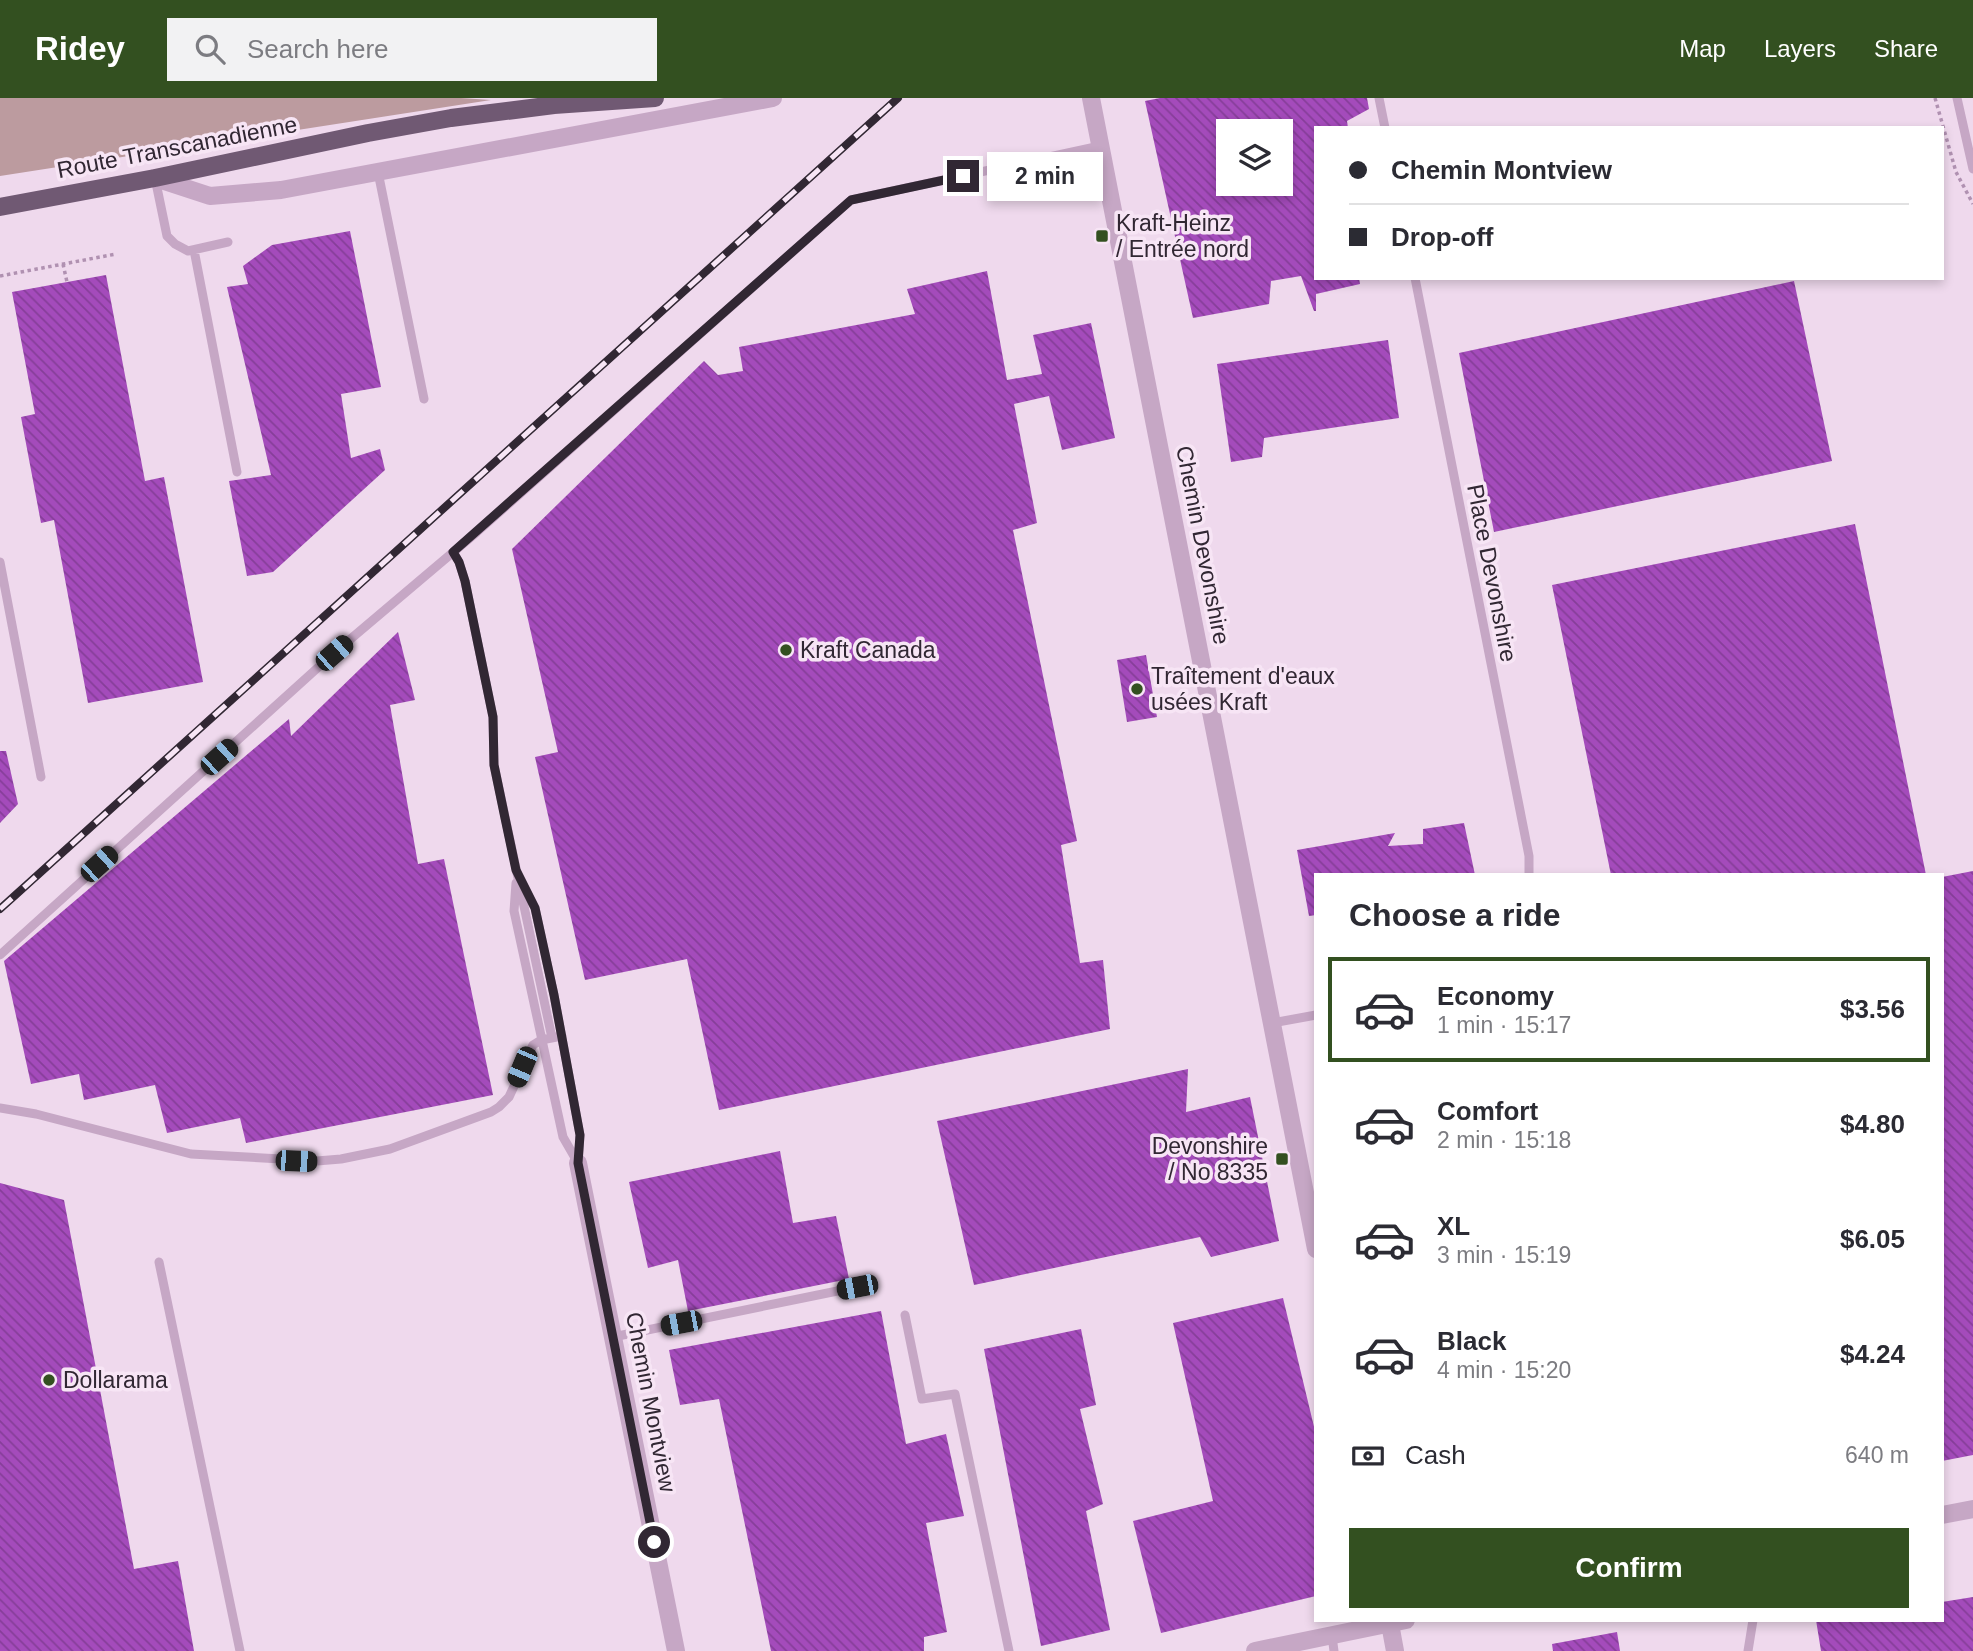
<!DOCTYPE html>
<html lang="en">
<head>
<meta charset="utf-8">
<style>
  :root { --surface:#fff; --page:#f2f2f3; --text:#2b2b33; --muted:#7c7c81; --line:#e1e1e2; --accent:#335020 }
  body { margin:0; font-family:Helvetica,sans-serif; background:var(--page); color:var(--text); height:100vh; display:flex; flex-direction:column; font-size:26px; white-space:nowrap }
  * { box-sizing:border-box; margin:0 }
  p { font-size:23px; color:var(--muted) }
  .icon { flex:none; width:38px; height:38px; fill:none; stroke:currentColor; stroke-width:2; stroke-linecap:round; stroke-linejoin:round }
  .map { position:relative; flex:1; overflow:hidden }
  .side { position:absolute; left:1314px; top:775px; width:630px; height:749px; display:flex; flex-direction:column; background:var(--surface); border-radius:0px; box-shadow:0 4px 10px #0003 }
  .side>* { flex:none }
  .hud { position:absolute; left:1314px; top:28px; width:630px; height:154px; border-radius:0px; box-shadow:0 4px 10px #0003; display:grid; align-content:center; height:154px; padding:0 35px; background:var(--surface) }
  .controls { position:absolute; left:1216px; top:21px; display:grid; gap:14px }
  .controls a { display:grid; place-items:center; width:77px; height:77px; border-radius:0px; background:var(--surface); box-shadow:0 4px 10px #0003; font-size:35px }
  .end { position:absolute; width:32px; height:32px; margin:-16px; border:9px solid #312733; background:#fff; box-shadow:0 0 0 4px #fff }
  .from { border-radius:50% }
  .bubble { position:absolute; height:49px; border-radius:0px; background:var(--surface); box-shadow:0 4px 10px #0003; font-size:23px; font-weight:700; line-height:49px; text-align:center }
  .car { position:absolute; width:21px; height:42px; margin:-21px -10px; border-radius:9px; box-shadow:0 0 5px 2px #0007; background:linear-gradient(#222 24%,#8ab4d8 0 40%,#222 0 76%,#8ab4d8 0 86%,#222 0) }
  .hud b { display:flex; align-items:center; gap:24px; height:66px; font-size:26px }
  .hud b+b { border-top:2px solid var(--line) }
  .hud i { width:18px; height:18px; background:var(--text) }
  ul { padding:0; list-style:none }
  li { display:flex; align-items:center; gap:21px; height:105px; margin:0 14px 10px; padding:0 21px; border:4px solid transparent; border-radius:0px }
  li div { flex:1 }
  li b { display:block; font-size:26px }
  li em { font-style:normal; font-weight:700 }
  li.selected { border-color:var(--accent) }
  li>.icon { width:63px; height:63px; stroke-width:1.5 }
  h2 { padding:0 35px; font-size:32px; line-height:84px }
  .pay { display:flex; align-items:center; gap:18px; height:77px; padding:0 35px; font-size:26px }
  .pay p { margin-inline-start:auto }
  .button { display:flex; gap:14px; margin-top:auto; padding:14px 35px }
  .button a { flex:1; height:80px; border-radius:0px; background:var(--accent); color:#fff; font-size:28px; font-weight:700; line-height:80px; text-align:center }
  header { display:flex; align-items:center; gap:42px; box-sizing:border-box; height:98px; padding:0 35px; background:var(--accent); color:#fff }
  header strong { font-size:33px }
  nav { display:flex; gap:38px; margin-inline-start:auto; font-size:24px }
  .search { width:490px; height:63px; background:var(--page); display:flex; align-items:center; gap:18px; box-sizing:border-box; padding:0 24px; border-radius:0px; color:var(--muted); font-size:26px }
  .map>svg:first-child { display:block }
</style>
</head>
<body>
<header>
<strong>Ridey</strong>
<div class="search"><svg class="icon" aria-label="search" viewBox="0 0 24 24"><circle cx="10" cy="10" r="6"/><path d="M15 15l6 6"/></svg>Search here</div>
<nav><a>Map</a><a>Layers</a><a>Share</a></nav>
</header>
<div class="map">
<svg width="1973" height="1553" viewBox="0 0 1973 1553">
  <defs>
    <pattern id="building-back-hatch" width="6" height="6" patternUnits="userSpaceOnUse" patternTransform="scale(1.75)"><rect width="6" height="6" fill="#a44bbb"/><path d="M-1 5l2 2M0 0l6 6M5-1l2 2" fill="none" stroke="#863e99"/></pattern>
  </defs>
  <rect width="100%" height="100%" fill="#efd9ed"/>
  <!-- green -->
  <path fill="#bc9b9f" d="M 0,0 L 461,0 L 491,2 L 0,78 Z"/>
  <!-- building -->
  <path fill="url(#building-back-hatch)" fill-rule="evenodd" d="M 1160,0 L 1367,0 L 1369,11 L 1347,23 L 1348,30 L 1316,30 L 1316,180 L 1359,180 L 1360,186 L 1316,196 L 1316,213 L 1314,213 L 1301,178 L 1271,183 L 1269,206 L 1193,220 L 1145,3 ZM 1228,33 L 1281,33 L 1281,86 L 1228,86 Z
    M 350,133 L 381,289 L 341,296 L 351,360 L 380,351 L 385,372 L 273,474 L 247,478 L 229,383 L 271,377 L 227,189 L 248,186 L 243,168 L 272,147 Z
    M 987,173 L 1007,282 L 1042,276 L 1033,237 L 1091,225 L 1115,340 L 1062,352 L 1049,298 L 1014,306 L 1037,425 L 1013,432 L 1077,743 L 1061,747 L 1080,865 L 1103,862 L 1110,931 L 719,1012 L 687,861 L 585,882 L 535,659 L 558,654 L 512,451 L 704,263 L 718,277 L 743,273 L 739,249 L 915,216 L 907,191 Z
    M 106,177 L 145,383 L 164,379 L 203,584 L 88,605 L 54,422 L 41,425 L 21,319 L 35,316 L 12,194 Z
    M 1794,183 L 1832,363 L 1494,434 L 1459,255 Z
    M 1388,242 L 1399,320 L 1264,340 L 1262,359 L 1231,364 L 1217,266 Z
    M 1855,426 L 1926,777 L 1611,777 L 1552,487 Z
    M 398,534 L 415,602 L 390,607 L 418,766 L 444,761 L 493,997 L 246,1045 L 240,1020 L 167,1035 L 155,987 L 84,1002 L 79,976 L 31,986 L 4,863 L 289,621 L 291,638 Z
    M 1146,557 L 1157,619 L 1127,624 L 1117,562 Z
    M 0,653 L 6,653 L 18,706 L 0,725 Z
    M 1464,725 L 1475,777 L 1316,777 L 1316,817 L 1309,818 L 1297,752 L 1395,735 L 1388,748 L 1423,746 L 1423,731 Z
    M 1973,773 L 1973,1357 L 1942,1363 L 1942,779 Z
    M 1188,971 L 1186,1014 L 1250,999 L 1279,1143 L 1211,1159 L 1200,1139 L 974,1187 L 937,1023 Z
    M 780,1053 L 793,1125 L 836,1118 L 849,1181 L 688,1213 L 678,1162 L 648,1170 L 629,1084 Z
    M 0,1085 L 64,1102 L 134,1471 L 178,1463 L 194,1553 L 0,1553 Z
    M 1283,1200 L 1316,1337 L 1316,1498 L 1161,1535 L 1133,1423 L 1213,1403 L 1173,1225 Z
    M 881,1213 L 906,1346 L 946,1336 L 964,1418 L 926,1425 L 947,1534 L 924,1539 L 924,1553 L 771,1553 L 719,1301 L 680,1307 L 669,1252 Z
    M 1081,1231 L 1096,1307 L 1080,1311 L 1103,1406 L 1086,1413 L 1110,1532 L 1041,1548 L 984,1251 Z
    M 1973,1499 L 1973,1553 L 1821,1553 L 1816,1522 L 1942,1522 L 1942,1504 Z
    M 1617,1534 L 1620,1553 L 1553,1553 L 1552,1546 Z"/>
  <g fill="none" stroke-linecap="round" stroke-linejoin="round">
    <!-- path -->
    <path stroke="#b091b1" stroke-width="3.5" stroke-dasharray="3.5 3.5" stroke-linecap="butt" d="M 1935,0 L 1956,74 L 1973,106
      M 63,166 L 67,184
      M 0,178 L 116,156"/>
    <!-- service -->
    <path stroke="#c6a7c5" stroke-width="9" d="M 1379,0 L 1385,30
      M 1957,0 L 1973,71
      M 378,74 L 424,301
      M 155,80 L 167,138 L 175,146 L 188,153 L 228,144
      M 194,152 L 237,374
      M 1415,180 L 1529,758 L 1529,777
      M 453,454 L 459,464 L 465,483 L 493,619 L 494,667 L 552,940
      M 0,464 L 41,679
      M 516,785 L 514,813 L 563,1039 L 578,1065
      M 523,787 L 535,810 L 554,897 L 580,1037 L 578,1065
      M 0,857 L 334,555 L 477,434 L 851,102 L 1100,48
      M 1272,925 L 1316,917
      M 0,1010 L 36,1016 L 191,1056 L 317,1063 L 341,1061 L 390,1051 L 491,1014 L 499,1009 L 509,999 L 533,947 L 541,942 L 562,938
      M 159,1164 L 240,1553
      M 905,1217 L 922,1301 L 955,1296 L 1009,1553
      M 613,1239 L 857,1189
      M 1332,1538 L 1334,1553
      M 1748,1553 L 1753,1522"/>
    <!-- minor -->
    <path stroke="#c6a7c5" stroke-width="18" d="M 578,1065 L 676,1553
      M 1390,1526 L 1395,1553"/>
    <!-- tertiary -->
    <path stroke="#c6a7c5" stroke-width="18" d="M 1091,0 L 1316,1151
      M 155,80 L 210,98 L 281,92 L 773,0
      M 1942,1417 L 1973,1411
      M 1255,1553 L 1406,1522"/>
    <!-- primary -->
    <path stroke="#705973" stroke-width="18" d="M 0,109 L 155,80 L 368,35 L 451,20 L 554,7 L 655,0"/>
    <defs>
      <path id="rail" d="M 0,811 L 898,0"/>
    </defs>
    <!-- rail casing -->
    <use href="#rail" stroke="#312733" stroke-width="8"/>
    <!-- rail -->
    <use href="#rail" stroke="#f7e5f5" stroke-width="5" stroke-dasharray="16" stroke-linecap="butt"/>
  </g>
  <g fill="none" stroke-linecap="round" stroke-linejoin="round">
    <!-- route -->
    <path stroke="#312733" stroke-width="9" d="M 654,1444 L 578,1065 L 580,1037 L 554,897 L 535,810 L 516,772 L 505,720 L 494,667 L 493,619 L 465,483 L 459,464 L 453,454 L 851,102 L 963,78"/>
  </g>
  <!-- markers -->
  <g fill="#335020" stroke="#f7e5f5" stroke-width="2.5">
    <rect x="1095" y="131" width="14" height="14" rx="3.5"/>
    <circle cx="786" cy="552" r="7"/>
    <circle cx="1137" cy="591" r="7"/>
    <rect x="1275" y="1054" width="14" height="14" rx="3.5"/>
    <circle cx="49" cy="1282" r="7"/>
  </g>
  <g text-anchor="middle" stroke-width="7" stroke-linejoin="round" paint-order="stroke">
    <!-- street labels -->
    <g font-size="23" fill="#312733" stroke="#f7e5f5">
      <text transform="translate(177 49) rotate(-11)" y="8">Route Transcanadienne</text>
      <text transform="translate(1203 447) rotate(79)" y="8">Chemin Devonshire</text>
      <text transform="translate(1492 475) rotate(79)" y="8">Place Devonshire</text>
      <text transform="translate(651 1304) rotate(79)" y="8">Chemin Montview</text>
    </g>
    <!-- poi labels -->
    <g font-size="23" fill="#312733" stroke="#f7e5f5" text-anchor="start">
      <text x="1116" y="133">Kraft-Heinz<tspan x="1116" dy="26">/ Entrée nord</tspan></text>
      <text x="800" y="560">Kraft Canada</text>
      <text x="1151" y="586">Traîtement d'eaux<tspan x="1151" dy="26">usées Kraft</tspan></text>
      <text x="1268" y="1056" text-anchor="end">Devonshire<tspan x="1268" dy="26">/ No 8335</tspan></text>
      <text x="63" y="1290">Dollarama</text>
    </g>
  </g>
</svg>
<div class="controls">
<a><svg class="icon" aria-label="layers" viewBox="0 0 24 24"><path d="M12 4l9 5-9 5-9-5zM3 14l9 5 9-5"/></svg></a>
</div>
<i class="end from" style="left:654px;top:1444px"></i>
<i class="end" style="left:963px;top:78px"></i>
<div class="bubble" style="left:987px;top:54px;width:116px">2 min</div>
<i class="car" style="left:334px;top:555px;rotate:49deg"></i>
<i class="car" style="left:219px;top:659px;rotate:48deg"></i>
<i class="car" style="left:99px;top:766px;rotate:48deg"></i>
<i class="car" style="left:522px;top:969px;rotate:203deg"></i>
<i class="car" style="left:296px;top:1063px;rotate:92deg"></i>
<i class="car" style="left:857px;top:1189px;rotate:259deg"></i>
<i class="car" style="left:681px;top:1225px;rotate:259deg"></i>
<div class="hud">
<b><i class="from"></i>Chemin Montview</b>
<b><i></i>Drop-off</b>
</div>
<section class="side">
<h2>Choose a ride</h2>
<ul>
<li class="selected"><svg class="icon" aria-label="car" viewBox="0 0 24 24"><path d="M5 17H2v-5l4-1 3-4h7l3 4 3 1v5h-3M9 17h6M6 11h13"/><circle cx="7" cy="17" r="2"/><circle cx="17" cy="17" r="2"/></svg><div><b>Economy</b><p>1 min · 15:17</p></div><em>$3.56</em></li>
<li><svg class="icon" aria-label="car" viewBox="0 0 24 24"><path d="M5 17H2v-5l4-1 3-4h7l3 4 3 1v5h-3M9 17h6M6 11h13"/><circle cx="7" cy="17" r="2"/><circle cx="17" cy="17" r="2"/></svg><div><b>Comfort</b><p>2 min · 15:18</p></div><em>$4.80</em></li>
<li><svg class="icon" aria-label="car" viewBox="0 0 24 24"><path d="M5 17H2v-5l4-1 3-4h7l3 4 3 1v5h-3M9 17h6M6 11h13"/><circle cx="7" cy="17" r="2"/><circle cx="17" cy="17" r="2"/></svg><div><b>XL</b><p>3 min · 15:19</p></div><em>$6.05</em></li>
<li><svg class="icon" aria-label="car" viewBox="0 0 24 24"><path d="M5 17H2v-5l4-1 3-4h7l3 4 3 1v5h-3M9 17h6M6 11h13"/><circle cx="7" cy="17" r="2"/><circle cx="17" cy="17" r="2"/></svg><div><b>Black</b><p>4 min · 15:20</p></div><em>$4.24</em></li>
</ul>
<div class="pay"><svg class="icon" aria-label="cash" viewBox="0 0 24 24"><path d="M3 7h18v10H3z"/><circle cx="12" cy="12" r="2"/></svg>Cash<p>640 m</p></div>
<div class="button"><a>Confirm</a></div>
</section>
</div>
</body>
</html>
